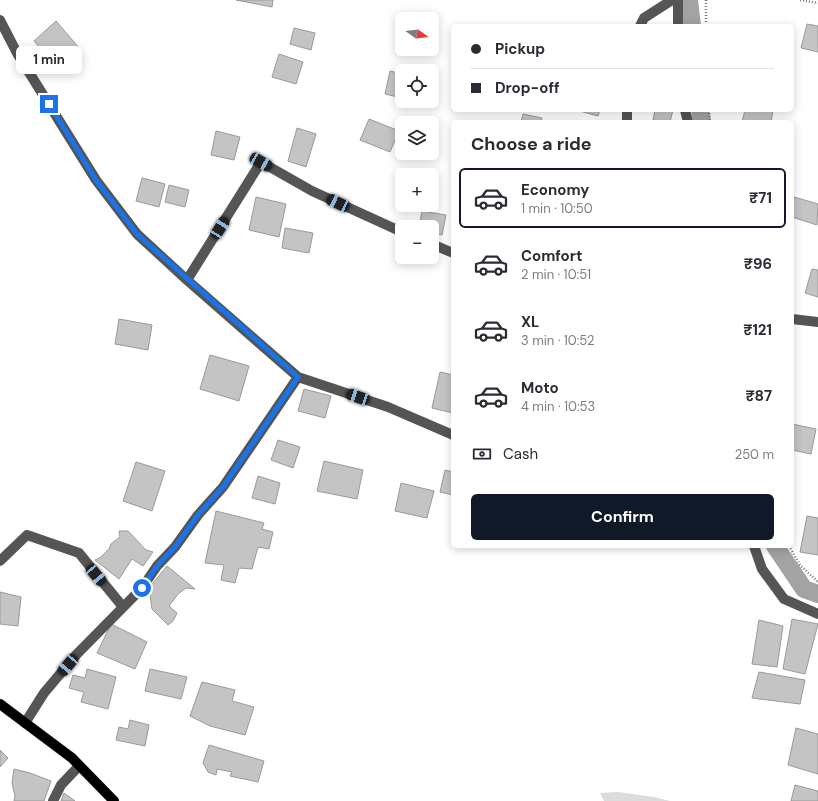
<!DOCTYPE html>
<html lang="en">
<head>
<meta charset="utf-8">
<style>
  :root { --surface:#fff; --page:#f2f2f3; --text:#2b2b33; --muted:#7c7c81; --line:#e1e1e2; --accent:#111827 }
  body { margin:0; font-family:"DM Sans",sans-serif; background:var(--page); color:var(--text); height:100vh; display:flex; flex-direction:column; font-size:15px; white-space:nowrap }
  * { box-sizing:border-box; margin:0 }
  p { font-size:13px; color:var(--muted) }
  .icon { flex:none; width:22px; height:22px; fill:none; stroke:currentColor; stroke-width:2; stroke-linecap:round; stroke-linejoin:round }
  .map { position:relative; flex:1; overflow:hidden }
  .details { position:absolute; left:451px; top:120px; width:343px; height:428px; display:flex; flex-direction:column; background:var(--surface); border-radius:6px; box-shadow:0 2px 10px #0003 }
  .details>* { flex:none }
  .banner { position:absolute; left:451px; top:24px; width:343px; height:88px; border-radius:6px; box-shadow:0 2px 10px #0003; display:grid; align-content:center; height:88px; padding:0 20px; background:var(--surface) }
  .needle { width:26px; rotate:104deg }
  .tools { position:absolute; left:395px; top:12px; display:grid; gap:8px }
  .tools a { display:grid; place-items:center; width:44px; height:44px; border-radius:6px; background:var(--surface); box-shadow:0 2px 10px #0003; font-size:20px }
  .end { position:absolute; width:18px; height:18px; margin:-9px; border:5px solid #1a73e8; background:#fff; box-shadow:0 0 0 2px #fff }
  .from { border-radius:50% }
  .bubble { position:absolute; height:28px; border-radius:6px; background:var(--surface); box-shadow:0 2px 10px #0003; font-size:13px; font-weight:700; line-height:28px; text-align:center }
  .car { position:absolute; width:12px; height:24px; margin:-12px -6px; border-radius:5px; box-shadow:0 0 3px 1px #0007; background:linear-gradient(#222 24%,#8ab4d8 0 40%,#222 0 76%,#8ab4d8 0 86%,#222 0) }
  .banner b { display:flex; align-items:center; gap:14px; height:38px; font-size:15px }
  .banner b+b { border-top:1px solid var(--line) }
  .banner i { width:10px; height:10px; background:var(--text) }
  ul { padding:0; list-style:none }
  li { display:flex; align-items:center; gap:12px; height:60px; margin:0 8px 6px; padding:0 12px; border:2px solid transparent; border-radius:6px }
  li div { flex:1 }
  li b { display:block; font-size:15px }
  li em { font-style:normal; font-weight:700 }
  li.on { border-color:var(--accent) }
  li>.icon { width:36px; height:36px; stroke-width:1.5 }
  h2 { padding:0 20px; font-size:18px; line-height:48px }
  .pay { display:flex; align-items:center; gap:10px; height:44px; padding:0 20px; font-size:15px }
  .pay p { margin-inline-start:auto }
  .action { display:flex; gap:8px; margin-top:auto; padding:8px 20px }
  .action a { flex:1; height:46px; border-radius:6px; background:var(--accent); color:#fff; font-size:16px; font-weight:700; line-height:46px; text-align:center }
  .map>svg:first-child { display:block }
</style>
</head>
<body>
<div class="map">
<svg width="818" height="801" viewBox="0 0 818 801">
  <rect width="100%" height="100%" fill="#fff"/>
  <!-- green -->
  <path fill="#dcdcdc" d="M 618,792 L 654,797 L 670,801 L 604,801 L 600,793 Z"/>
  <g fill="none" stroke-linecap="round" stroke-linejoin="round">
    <!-- canal -->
    <path stroke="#a3a3a3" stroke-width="18" d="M 689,0 L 692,26
      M 700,110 L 702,122
      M 775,546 L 804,589 L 818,594"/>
  </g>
  <!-- building -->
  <path fill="#c4c4c4" stroke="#999" d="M 236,0 L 273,0 L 272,7 Z
    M 56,21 L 80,49 L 57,68 L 34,41 Z
    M 807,24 L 818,26 L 818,52 L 801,48 Z
    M 294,28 L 315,33 L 311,50 L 290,44 Z
    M 279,54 L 303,62 L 296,84 L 272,77 Z
    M 390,71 L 402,74 L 402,98 L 385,94 Z
    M 576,110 L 600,110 L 598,116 Z
    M 655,110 L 673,110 L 670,122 L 653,120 Z
    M 745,110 L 773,110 L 771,122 L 742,122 Z
    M 523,114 L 542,118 L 541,122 L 521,122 Z
    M 369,119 L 399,131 L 390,152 L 360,140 Z
    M 297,128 L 316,134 L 306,167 L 288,161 Z
    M 216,131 L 240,137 L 234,160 L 211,155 Z
    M 142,178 L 165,184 L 159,207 L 136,201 Z
    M 169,185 L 189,190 L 185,207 L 165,202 Z
    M 256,197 L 286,204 L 279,237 L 249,230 Z
    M 794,197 L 818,204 L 817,225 L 792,217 Z
    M 422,211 L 446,215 L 442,235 L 432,233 L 432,227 L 419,227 Z
    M 285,228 L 313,233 L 309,253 L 282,248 Z
    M 812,269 L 818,270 L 818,297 L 805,293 Z
    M 119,319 L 152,325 L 148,350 L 115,344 Z
    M 210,355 L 249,366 L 239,401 L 200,389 Z
    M 440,372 L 453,375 L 453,413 L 432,408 Z
    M 304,389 L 331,396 L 325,418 L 298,411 Z
    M 792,424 L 816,429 L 811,454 L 792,450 Z
    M 278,440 L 300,447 L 293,468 L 271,460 Z
    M 324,461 L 363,470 L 357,499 L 317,491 Z
    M 136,462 L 165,471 L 152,511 L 123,501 Z
    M 445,470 L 453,472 L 453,495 L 440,492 Z
    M 258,476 L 280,483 L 275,504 L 252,498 Z
    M 401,483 L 434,491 L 427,518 L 395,511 Z
    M 216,511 L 264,523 L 262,529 L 273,532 L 269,549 L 258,547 L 252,569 L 239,568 L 235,583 L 221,580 L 224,565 L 205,563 Z
    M 807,516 L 818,518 L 818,555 L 800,552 Z
    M 119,531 L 128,531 L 146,550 L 153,552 L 143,566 L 132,559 L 119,579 L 95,560 L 101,557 L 109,549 L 111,544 L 120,537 Z
    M 167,566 L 195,589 L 186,588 L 178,594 L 169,606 L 177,613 L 173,621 L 168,625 L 152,609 L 149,588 Z
    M 0,592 L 21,597 L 18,626 L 0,624 Z
    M 792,619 L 818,624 L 805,674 L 783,669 Z
    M 759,620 L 783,626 L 777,667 L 752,664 Z
    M 111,624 L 147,642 L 135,669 L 97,653 Z
    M 87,669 L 116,677 L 108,709 L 81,702 L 84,692 L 69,688 L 73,675 L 85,678 Z
    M 150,669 L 187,677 L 181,699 L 145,691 Z
    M 759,672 L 805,680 L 800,704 L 752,698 Z
    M 202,682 L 235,690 L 232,701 L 254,707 L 245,735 L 210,726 L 190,716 Z
    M 130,720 L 149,725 L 145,746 L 116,740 L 119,727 L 128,729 Z
    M 796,728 L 818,734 L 818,774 L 788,765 Z
    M 209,745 L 264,761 L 258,782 L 230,776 L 232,772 L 217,769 L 216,775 L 208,772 L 203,763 Z
    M 0,750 L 8,758 L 0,767 Z
    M 14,769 L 30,773 L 51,781 L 44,801 L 14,801 L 15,796 L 12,783 Z
    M 795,785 L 818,791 L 818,801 L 791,801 Z
    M 64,793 L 75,801 L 61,801 Z"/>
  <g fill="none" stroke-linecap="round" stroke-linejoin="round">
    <defs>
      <path id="major" d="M 0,704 L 72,758 L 114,801"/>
    </defs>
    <!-- major casing -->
    <use href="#major" stroke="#dbdbdb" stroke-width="11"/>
    <!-- path -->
    <path stroke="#777" stroke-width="2.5" stroke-dasharray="1 2" stroke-linecap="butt" d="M 706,0 L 706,26
      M 800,0 L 818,3
      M 709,110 L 710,122
      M 789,546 L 800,565 L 818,582"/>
    <!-- minor -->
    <path stroke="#555" stroke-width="10" d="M 678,0 L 678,26
      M 0,20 L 17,53 L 96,180 L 137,234 L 187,280 L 261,162 L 312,191 L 402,232
      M 640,26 L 644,18 L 672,0
      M 685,110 L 688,122
      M 627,122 L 627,110
      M 432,244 L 453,253
      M 187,280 L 298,377 L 388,407 L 453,435
      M 792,319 L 818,322
      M 754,546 L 762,569 L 784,599 L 818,614
      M 0,561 L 27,535 L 79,553 L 123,607
      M 25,723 L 44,693 L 76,655 L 142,588 L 157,566 L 175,547 L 198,515 L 223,487 L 298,377
      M 53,801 L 61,785 L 79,766"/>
    <!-- major -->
    <use href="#major" stroke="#000" stroke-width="10"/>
  </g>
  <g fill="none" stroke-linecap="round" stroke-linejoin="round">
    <!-- route -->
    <path stroke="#1a73e8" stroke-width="5" d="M 49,104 L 96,180 L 137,234 L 298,377 L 223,487 L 198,515 L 175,547 L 157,566 L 142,588"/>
  </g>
</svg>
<div class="tools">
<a><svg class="needle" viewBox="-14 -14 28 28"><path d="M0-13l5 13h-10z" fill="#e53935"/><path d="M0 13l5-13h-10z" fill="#7c7c81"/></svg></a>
<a><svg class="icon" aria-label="locate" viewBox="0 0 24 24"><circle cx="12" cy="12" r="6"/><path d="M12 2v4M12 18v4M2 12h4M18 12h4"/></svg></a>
<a><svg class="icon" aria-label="layers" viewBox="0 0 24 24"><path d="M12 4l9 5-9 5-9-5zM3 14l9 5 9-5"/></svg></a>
<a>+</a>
<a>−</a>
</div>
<i class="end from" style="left:142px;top:588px"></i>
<i class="end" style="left:49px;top:104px"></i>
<div class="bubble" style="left:16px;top:46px;width:66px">1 min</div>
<i class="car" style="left:261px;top:162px;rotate:120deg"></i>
<i class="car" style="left:338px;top:203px;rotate:295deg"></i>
<i class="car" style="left:220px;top:228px;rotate:32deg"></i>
<i class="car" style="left:358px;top:397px;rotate:289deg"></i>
<i class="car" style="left:96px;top:575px;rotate:140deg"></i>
<i class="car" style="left:68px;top:665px;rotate:220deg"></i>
<div class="banner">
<b><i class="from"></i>Pickup</b>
<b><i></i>Drop-off</b>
</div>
<section class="details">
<h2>Choose a ride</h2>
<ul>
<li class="on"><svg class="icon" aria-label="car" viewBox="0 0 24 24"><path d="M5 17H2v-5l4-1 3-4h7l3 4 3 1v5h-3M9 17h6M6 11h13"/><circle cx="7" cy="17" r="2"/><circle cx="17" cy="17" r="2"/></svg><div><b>Economy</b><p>1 min · 10:50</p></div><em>₹71</em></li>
<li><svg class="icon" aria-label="car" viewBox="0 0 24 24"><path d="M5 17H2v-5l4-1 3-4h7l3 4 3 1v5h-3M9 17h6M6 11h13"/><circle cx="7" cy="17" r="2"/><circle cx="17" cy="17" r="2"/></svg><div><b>Comfort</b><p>2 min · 10:51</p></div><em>₹96</em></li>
<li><svg class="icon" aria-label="car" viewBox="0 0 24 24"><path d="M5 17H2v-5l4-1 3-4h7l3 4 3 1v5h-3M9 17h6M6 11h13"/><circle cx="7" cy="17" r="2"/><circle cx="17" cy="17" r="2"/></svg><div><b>XL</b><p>3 min · 10:52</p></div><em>₹121</em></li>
<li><svg class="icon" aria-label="car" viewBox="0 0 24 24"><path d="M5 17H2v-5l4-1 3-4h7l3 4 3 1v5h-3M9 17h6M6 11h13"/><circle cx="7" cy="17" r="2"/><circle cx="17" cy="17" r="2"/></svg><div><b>Moto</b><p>4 min · 10:53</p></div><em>₹87</em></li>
</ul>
<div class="pay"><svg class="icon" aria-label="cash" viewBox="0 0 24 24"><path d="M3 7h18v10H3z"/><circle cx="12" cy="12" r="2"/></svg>Cash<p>250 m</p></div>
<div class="action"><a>Confirm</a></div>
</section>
</div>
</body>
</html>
